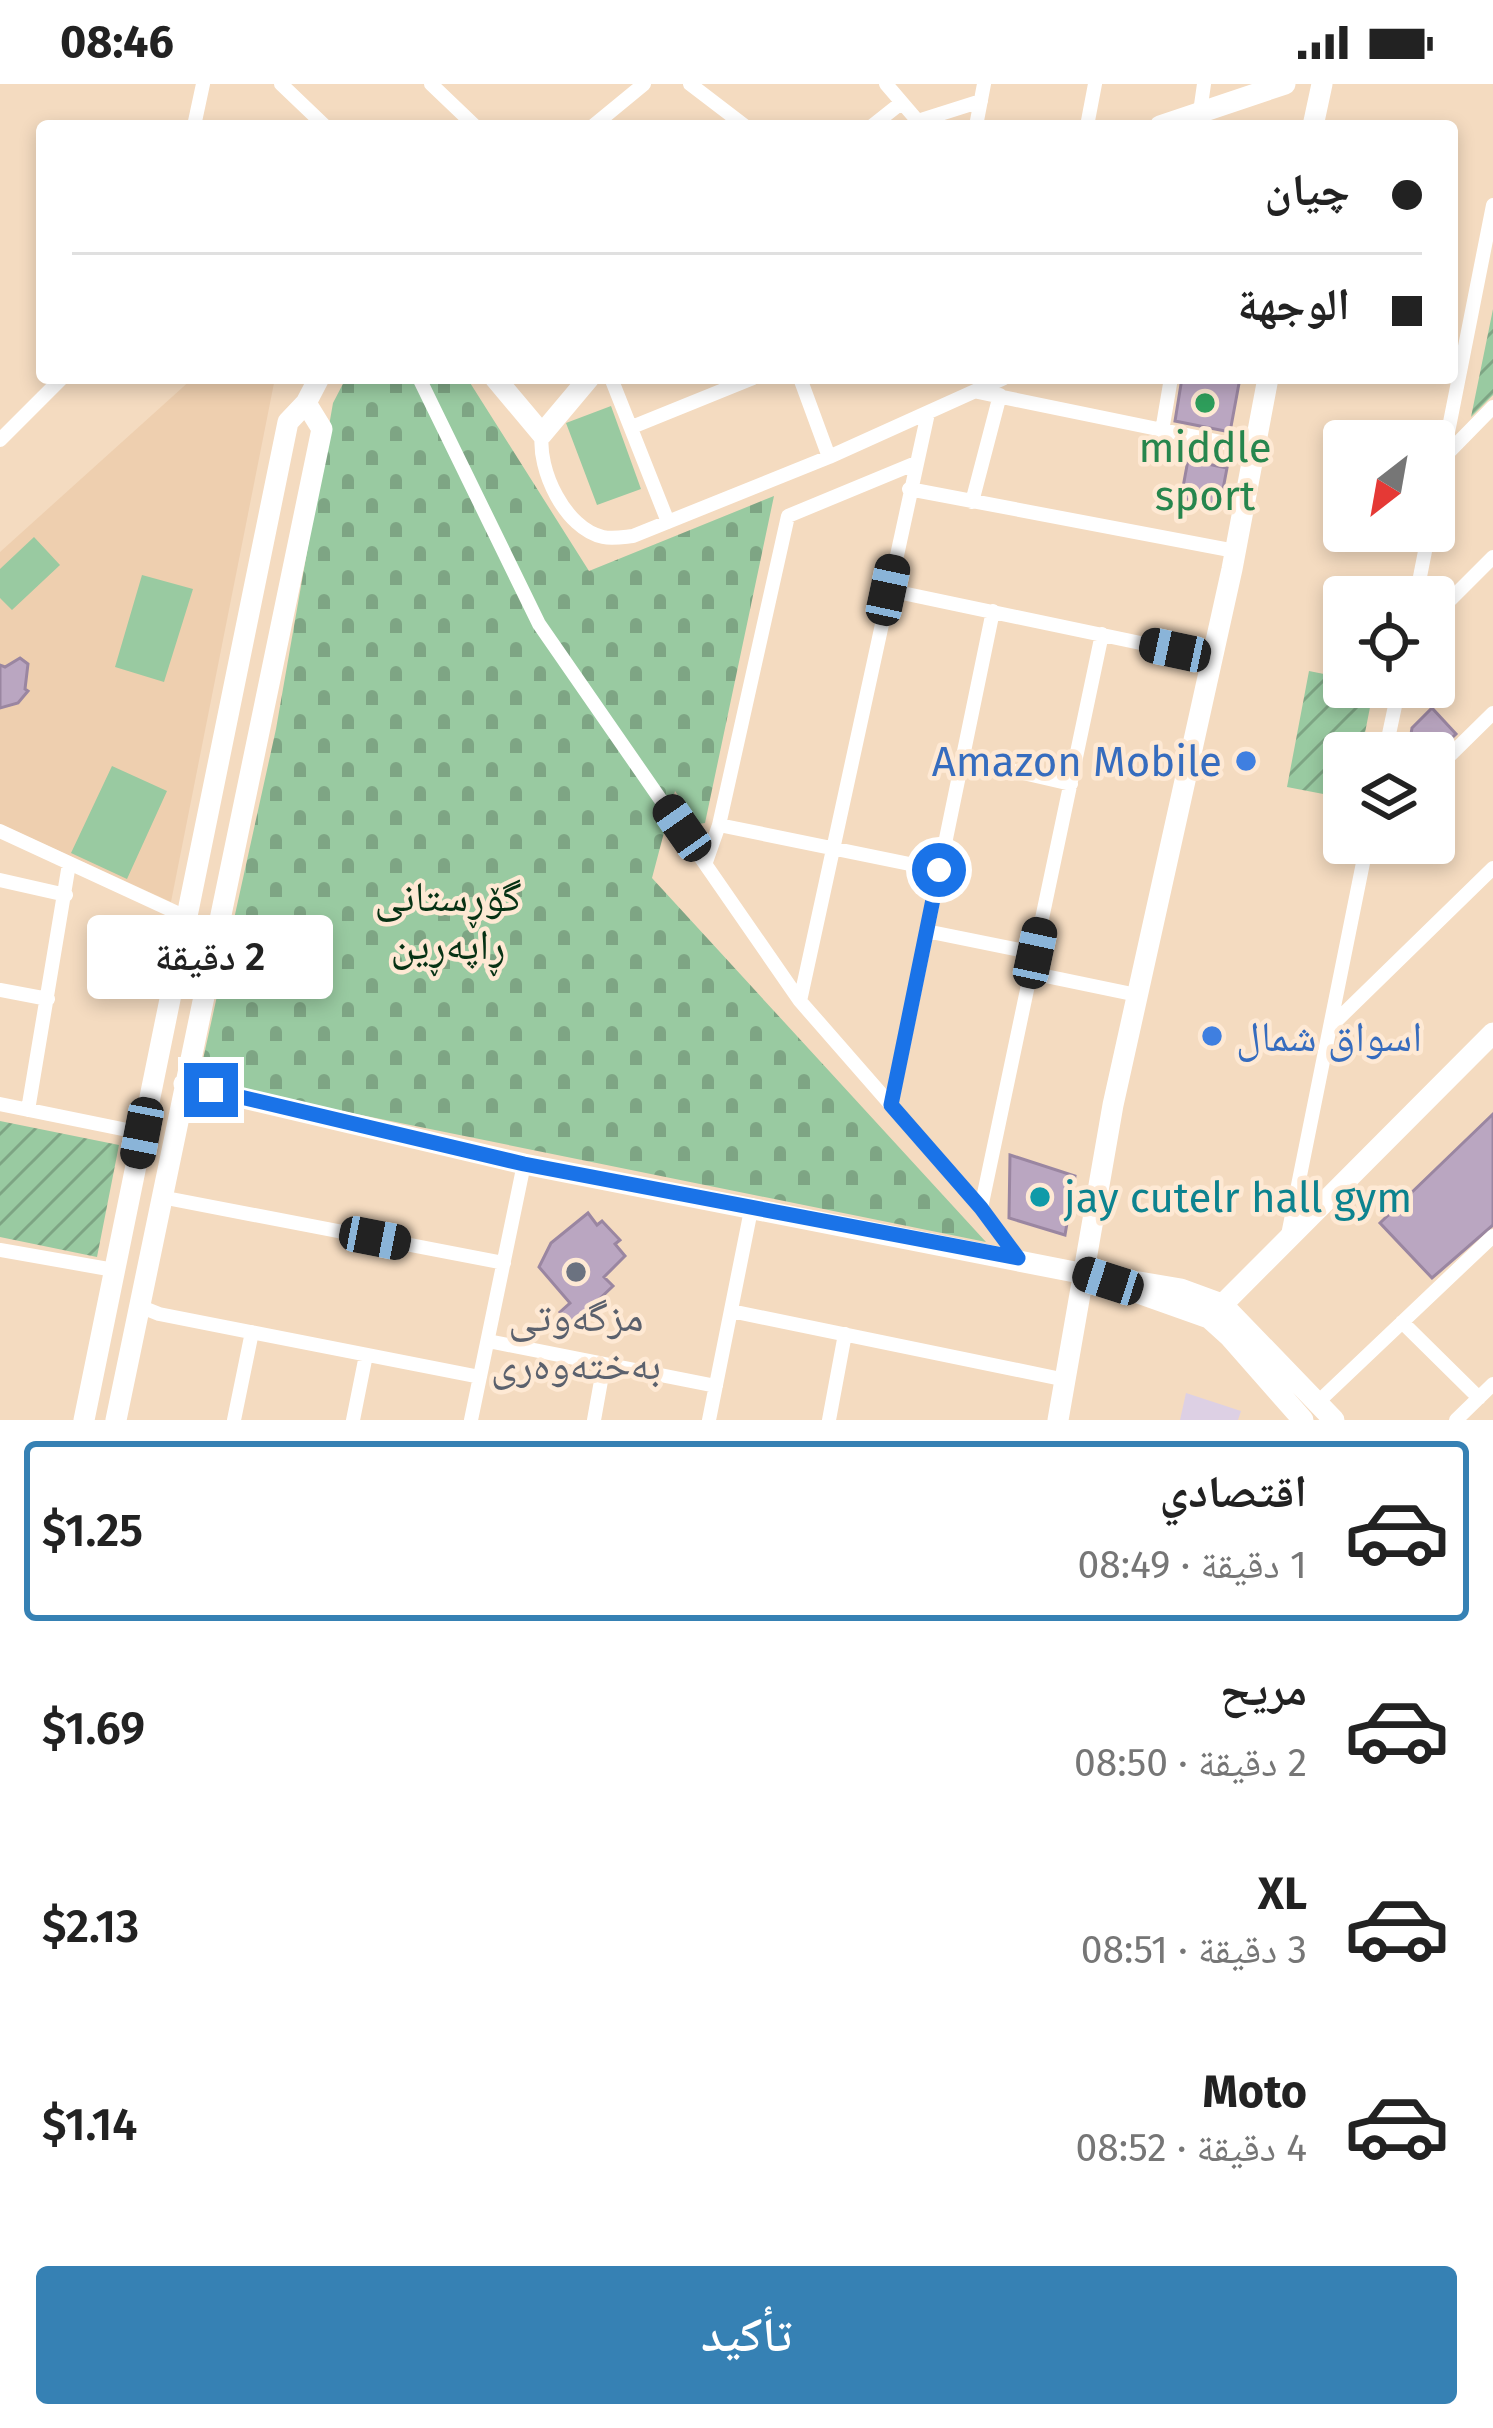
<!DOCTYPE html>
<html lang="ar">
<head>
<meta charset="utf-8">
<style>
  :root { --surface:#fff; --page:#f2f2f2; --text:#222; --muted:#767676; --line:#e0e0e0; --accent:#3681b4 }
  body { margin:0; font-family:"Fira Sans","Noto Naskh Arabic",sans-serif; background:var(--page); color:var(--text); direction:rtl; height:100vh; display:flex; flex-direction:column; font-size:45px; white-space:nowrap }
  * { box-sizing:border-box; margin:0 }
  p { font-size:39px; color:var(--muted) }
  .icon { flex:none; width:66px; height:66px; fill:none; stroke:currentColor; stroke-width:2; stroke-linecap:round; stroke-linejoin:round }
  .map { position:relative; height:1336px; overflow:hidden; direction:ltr }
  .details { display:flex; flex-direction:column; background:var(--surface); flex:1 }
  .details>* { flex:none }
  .hud { position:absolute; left:36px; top:36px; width:1422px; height:264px; border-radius:12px; box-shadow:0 6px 18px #0003; direction:rtl; display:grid; align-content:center; height:264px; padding:0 36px; background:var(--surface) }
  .needle { width:78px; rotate:211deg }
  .fabs { position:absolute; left:1323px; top:336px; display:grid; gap:24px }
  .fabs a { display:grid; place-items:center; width:132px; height:132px; border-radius:12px; background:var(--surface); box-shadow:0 6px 18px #0003; font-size:60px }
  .end { position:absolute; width:54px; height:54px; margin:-27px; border:15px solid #1a73e8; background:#fff; box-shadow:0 0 0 6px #fff }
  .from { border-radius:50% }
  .bubble { position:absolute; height:84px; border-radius:12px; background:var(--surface); box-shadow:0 6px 18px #0003; font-size:39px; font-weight:600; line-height:84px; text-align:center; direction:rtl }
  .car { position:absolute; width:36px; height:72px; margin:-36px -18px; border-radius:15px; box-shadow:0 0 9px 3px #0007; background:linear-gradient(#222 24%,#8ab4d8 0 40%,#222 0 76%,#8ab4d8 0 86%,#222 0) }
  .hud b { display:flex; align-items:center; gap:42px; height:114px; font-size:45px }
  .hud b+b { border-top:3px solid var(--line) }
  .hud i { width:30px; height:30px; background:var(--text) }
  ul { padding:21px 0 0; list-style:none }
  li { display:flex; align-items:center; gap:36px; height:180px; margin:0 24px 18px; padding:0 12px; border:6px solid transparent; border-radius:12px }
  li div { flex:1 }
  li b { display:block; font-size:45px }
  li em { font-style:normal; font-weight:600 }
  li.active { border-color:var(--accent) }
  li>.icon { width:108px; height:108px; stroke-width:1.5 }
  .primary-button { display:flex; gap:24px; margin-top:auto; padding:24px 36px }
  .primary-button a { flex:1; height:138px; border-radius:12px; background:var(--accent); color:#fff; font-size:48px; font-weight:600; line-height:138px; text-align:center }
  .status { display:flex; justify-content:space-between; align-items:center; height:84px; padding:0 60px; background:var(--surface); direction:ltr }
  .status svg { height:33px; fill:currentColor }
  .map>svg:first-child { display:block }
</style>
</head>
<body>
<div class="status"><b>08:46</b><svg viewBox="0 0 49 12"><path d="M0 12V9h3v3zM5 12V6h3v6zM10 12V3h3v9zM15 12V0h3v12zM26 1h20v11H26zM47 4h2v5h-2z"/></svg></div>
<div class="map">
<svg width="1493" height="1336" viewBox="0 0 1493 1336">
  <defs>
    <pattern id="cemetery-stones" width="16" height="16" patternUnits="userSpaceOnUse" patternTransform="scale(3)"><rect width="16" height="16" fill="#99caa1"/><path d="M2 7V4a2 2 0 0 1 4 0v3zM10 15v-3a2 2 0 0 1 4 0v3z" fill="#7ea584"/></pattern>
    <pattern id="garden-furrows" width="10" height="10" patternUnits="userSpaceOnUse" patternTransform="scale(3)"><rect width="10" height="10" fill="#99caa1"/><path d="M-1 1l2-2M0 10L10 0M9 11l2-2" fill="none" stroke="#7ea584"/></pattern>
  </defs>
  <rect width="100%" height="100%" fill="#f4dbc0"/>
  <!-- built -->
  <path fill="#eecfaf" d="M 193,294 L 275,294 L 171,818 L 0,740 L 0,468 Z"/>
  <!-- industrial -->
  <path fill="#ddd0e4" d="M 1186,1309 L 1241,1327 L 1238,1336 L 1180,1336 Z"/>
  <!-- grass -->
  <path fill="#99caa1" d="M 611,322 L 641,405 L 597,421 L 566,339 Z
    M 34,453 L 60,481 L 12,526 L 0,514 L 0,485 Z
    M 142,491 L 193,505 L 164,598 L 115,583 Z
    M 112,682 L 167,707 L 127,795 L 71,769 Z"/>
  <!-- cemetery -->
  <path fill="url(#cemetery-stones)" d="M 346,294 L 467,294 L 589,487 L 774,412 L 705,739 L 698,740 L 675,707 L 652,794 L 986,1158 L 198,998 L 276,645 L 333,319 Z"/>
  <!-- garden -->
  <path fill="url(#garden-furrows)" d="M 1493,225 L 1493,311 L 1471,333 Z
    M 1309,587 L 1344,594 L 1344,603 L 1374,603 L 1361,669 L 1344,669 L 1344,714 L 1287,703 Z
    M 0,1037 L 119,1061 L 97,1173 L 0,1153 Z"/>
  <!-- building -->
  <path fill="#baa6c1" stroke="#9a86a1" stroke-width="3" d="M 1182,294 L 1240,294 L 1230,348 L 1175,337 Z
    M 1188,376 L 1227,384 L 1220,421 L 1181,414 Z
    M 20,574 L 28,580 L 25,605 L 28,607 L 18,619 L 0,624 L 0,581 L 5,583 Z
    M 1432,624 L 1456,650 L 1436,669 L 1408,669 L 1412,644 Z
    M 1493,1030 L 1493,1141 L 1432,1194 L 1380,1139 Z
    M 1010,1071 L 1075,1092 L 1065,1151 L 1009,1134 Z
    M 588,1129 L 597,1141 L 602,1137 L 620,1156 L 615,1160 L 625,1172 L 604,1193 L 613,1202 L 572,1241 L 560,1228 L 570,1219 L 539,1183 L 551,1159 Z"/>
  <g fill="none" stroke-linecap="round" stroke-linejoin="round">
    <!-- street -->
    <path stroke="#fff" stroke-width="14" d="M 281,0 L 325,42
      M 431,0 L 475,42
      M 690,0 L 745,42
      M 886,0 L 922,42
      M 1200,28 L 1204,0
      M 918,37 L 981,17
      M 194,42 L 203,0
      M 593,42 L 644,0
      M 872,42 L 901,19
      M 976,42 L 984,0
      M 1087,42 L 1095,0
      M 419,294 L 539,540 L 800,917 L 981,1124 L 1018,1174
      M 611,294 L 668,438
      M 800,294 L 829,373
      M 978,308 L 1255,365
      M 632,343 L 753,294
      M 1162,347 L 1171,294
      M 542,350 C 537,385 565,445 603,453 C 613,455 623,453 633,452 L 829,373 L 1004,294
      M 0,356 L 62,294
      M 1443,374 L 1493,323
      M 909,405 L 1235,467
      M 972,418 L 1000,311
      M 1434,419 L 1493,121
      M 888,506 L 1212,574
      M 1416,513 L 1429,447
      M 1434,532 L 1493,473
      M 1385,669 L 1399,603
      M 962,675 L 1071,700
      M 1434,687 L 1493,629
      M 719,741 L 939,786
      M 0,747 L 186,833
      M 706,778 L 719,741 L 788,432 L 916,379
      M 0,796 L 66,811
      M 926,847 L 1035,869
      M 1031,889 L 1137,911
      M 0,906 L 48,915
      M 800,917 L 928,329
      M 1330,943 L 1493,784
      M 0,1020 L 142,1049
      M 891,1021 L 993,527
      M 28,1026 L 69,780
      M 161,1113 L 504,1179
      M 981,1124 L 1102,550
      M 1288,1151 L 1367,759
      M 0,1166 L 114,1186
      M 139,1222 L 159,1230 L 480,1293
      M 731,1227 L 1066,1296
      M 1402,1238 L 1479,1314
      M 488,1257 L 716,1302
      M 1317,1319 L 1493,1152
      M 234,1336 L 252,1248
      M 353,1336 L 366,1271
      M 471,1336 L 524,1080
      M 594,1336 L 604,1280
      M 709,1336 L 752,1121
      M 829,1336 L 845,1250
      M 1456,1336 L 1493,1300"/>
    <!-- secondary -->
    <path stroke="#fff" stroke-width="21" d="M 1160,42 L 1285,0
      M 1313,42 L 1322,0
      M 495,294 L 542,350 L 589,294
      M 184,1000 L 524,1080 L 1085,1190 L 1209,1234 L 1230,1253 L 1303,1336
      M 1121,1195 L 1181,1205 L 1222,1220 L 1334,1336
      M 1209,1234 L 1493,949
      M 84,1336 L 288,338 L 306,319 L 319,294
      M 116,1336 L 322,345 L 306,319
      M 1058,1336 L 1113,1021 L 1232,485 L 1268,294"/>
  </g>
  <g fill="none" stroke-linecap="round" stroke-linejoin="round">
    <!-- route -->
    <path stroke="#1a73e8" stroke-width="15" d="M 211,1006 L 524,1080 L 1018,1174 L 981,1124 L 891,1021 L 939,786"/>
  </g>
  <!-- markers -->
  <circle fill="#2e9e5b" stroke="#fee9d4" stroke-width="4.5" cx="1205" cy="319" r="12"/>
  <g fill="#3f7fe0" stroke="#fee9d4" stroke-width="4.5">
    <circle cx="1246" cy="677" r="12"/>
    <circle cx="1212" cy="952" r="12"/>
  </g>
  <circle fill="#0f9aa8" stroke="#fee9d4" stroke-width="4.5" cx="1040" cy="1113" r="12"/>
  <circle fill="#6b7280" stroke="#fee9d4" stroke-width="4.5" cx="576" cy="1188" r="12"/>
  <g text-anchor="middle" stroke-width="9" stroke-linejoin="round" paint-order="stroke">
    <!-- leisure labels -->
    <g font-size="42" fill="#27864d" stroke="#fee9d4">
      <text x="1205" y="378">middle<tspan x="1205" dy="48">sport</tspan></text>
    </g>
    <!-- shop labels -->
    <g font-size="42" fill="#366cbe" stroke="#fee9d4" text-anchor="end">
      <text x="1222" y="692">Amazon Mobile</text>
      <text x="1236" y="967" text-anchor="start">اسواق شمال</text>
    </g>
    <!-- park labels -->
    <g font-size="42" fill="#073214" stroke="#fee9d4">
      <text x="448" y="827">گۆڕستانی<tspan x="448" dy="48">ڕاپەڕین</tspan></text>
    </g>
    <!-- culture labels -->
    <g font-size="42" fill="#0d838f" stroke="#fee9d4" text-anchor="start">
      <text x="1064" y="1128">jay cutelr hall gym</text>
    </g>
    <!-- worship labels -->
    <g font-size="42" fill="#5b616d" stroke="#fee9d4">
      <text x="576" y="1247">مزگەوتی<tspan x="576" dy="48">بەختەوەری</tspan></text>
    </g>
  </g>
</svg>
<div class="fabs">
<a><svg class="needle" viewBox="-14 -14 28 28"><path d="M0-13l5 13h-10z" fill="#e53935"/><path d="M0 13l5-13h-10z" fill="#767676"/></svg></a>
<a><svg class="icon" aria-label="locate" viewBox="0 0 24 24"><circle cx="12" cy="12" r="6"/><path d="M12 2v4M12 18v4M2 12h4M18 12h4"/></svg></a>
<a><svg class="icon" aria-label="layers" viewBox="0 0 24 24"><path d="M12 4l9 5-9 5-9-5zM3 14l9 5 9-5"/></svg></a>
</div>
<i class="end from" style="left:939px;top:786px"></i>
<i class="end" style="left:211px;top:1006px"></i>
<div class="bubble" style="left:87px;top:831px;width:246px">2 دقيقة</div>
<i class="car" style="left:888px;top:506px;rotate:12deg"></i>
<i class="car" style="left:1175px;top:566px;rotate:282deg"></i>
<i class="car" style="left:682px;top:744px;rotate:325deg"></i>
<i class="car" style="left:1035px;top:869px;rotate:12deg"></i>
<i class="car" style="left:142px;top:1049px;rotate:191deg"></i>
<i class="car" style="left:375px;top:1154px;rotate:101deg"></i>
<i class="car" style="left:1108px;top:1197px;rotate:288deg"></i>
<div class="hud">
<b><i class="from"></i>چيان</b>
<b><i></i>الوجهة</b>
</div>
</div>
<section class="details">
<ul>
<li class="active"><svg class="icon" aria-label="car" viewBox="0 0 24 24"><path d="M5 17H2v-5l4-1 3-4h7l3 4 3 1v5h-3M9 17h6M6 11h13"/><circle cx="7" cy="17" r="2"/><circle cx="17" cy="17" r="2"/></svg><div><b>اقتصادي</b><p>1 دقيقة · 08:49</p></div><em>$1.25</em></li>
<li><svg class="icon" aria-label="car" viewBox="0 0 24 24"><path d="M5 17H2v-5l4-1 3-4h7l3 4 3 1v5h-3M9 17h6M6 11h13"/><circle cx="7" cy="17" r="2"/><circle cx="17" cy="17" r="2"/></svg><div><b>مريح</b><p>2 دقيقة · 08:50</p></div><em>$1.69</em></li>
<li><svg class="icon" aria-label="car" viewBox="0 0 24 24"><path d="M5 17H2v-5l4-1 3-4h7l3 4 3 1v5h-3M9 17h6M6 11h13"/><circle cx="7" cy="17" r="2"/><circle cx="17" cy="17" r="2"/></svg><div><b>XL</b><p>3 دقيقة · 08:51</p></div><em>$2.13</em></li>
<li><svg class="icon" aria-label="car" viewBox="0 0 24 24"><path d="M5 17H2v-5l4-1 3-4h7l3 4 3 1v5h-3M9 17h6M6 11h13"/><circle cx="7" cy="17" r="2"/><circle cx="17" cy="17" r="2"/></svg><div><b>Moto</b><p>4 دقيقة · 08:52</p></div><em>$1.14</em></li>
</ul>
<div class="primary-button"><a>تأكيد</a></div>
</section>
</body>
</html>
